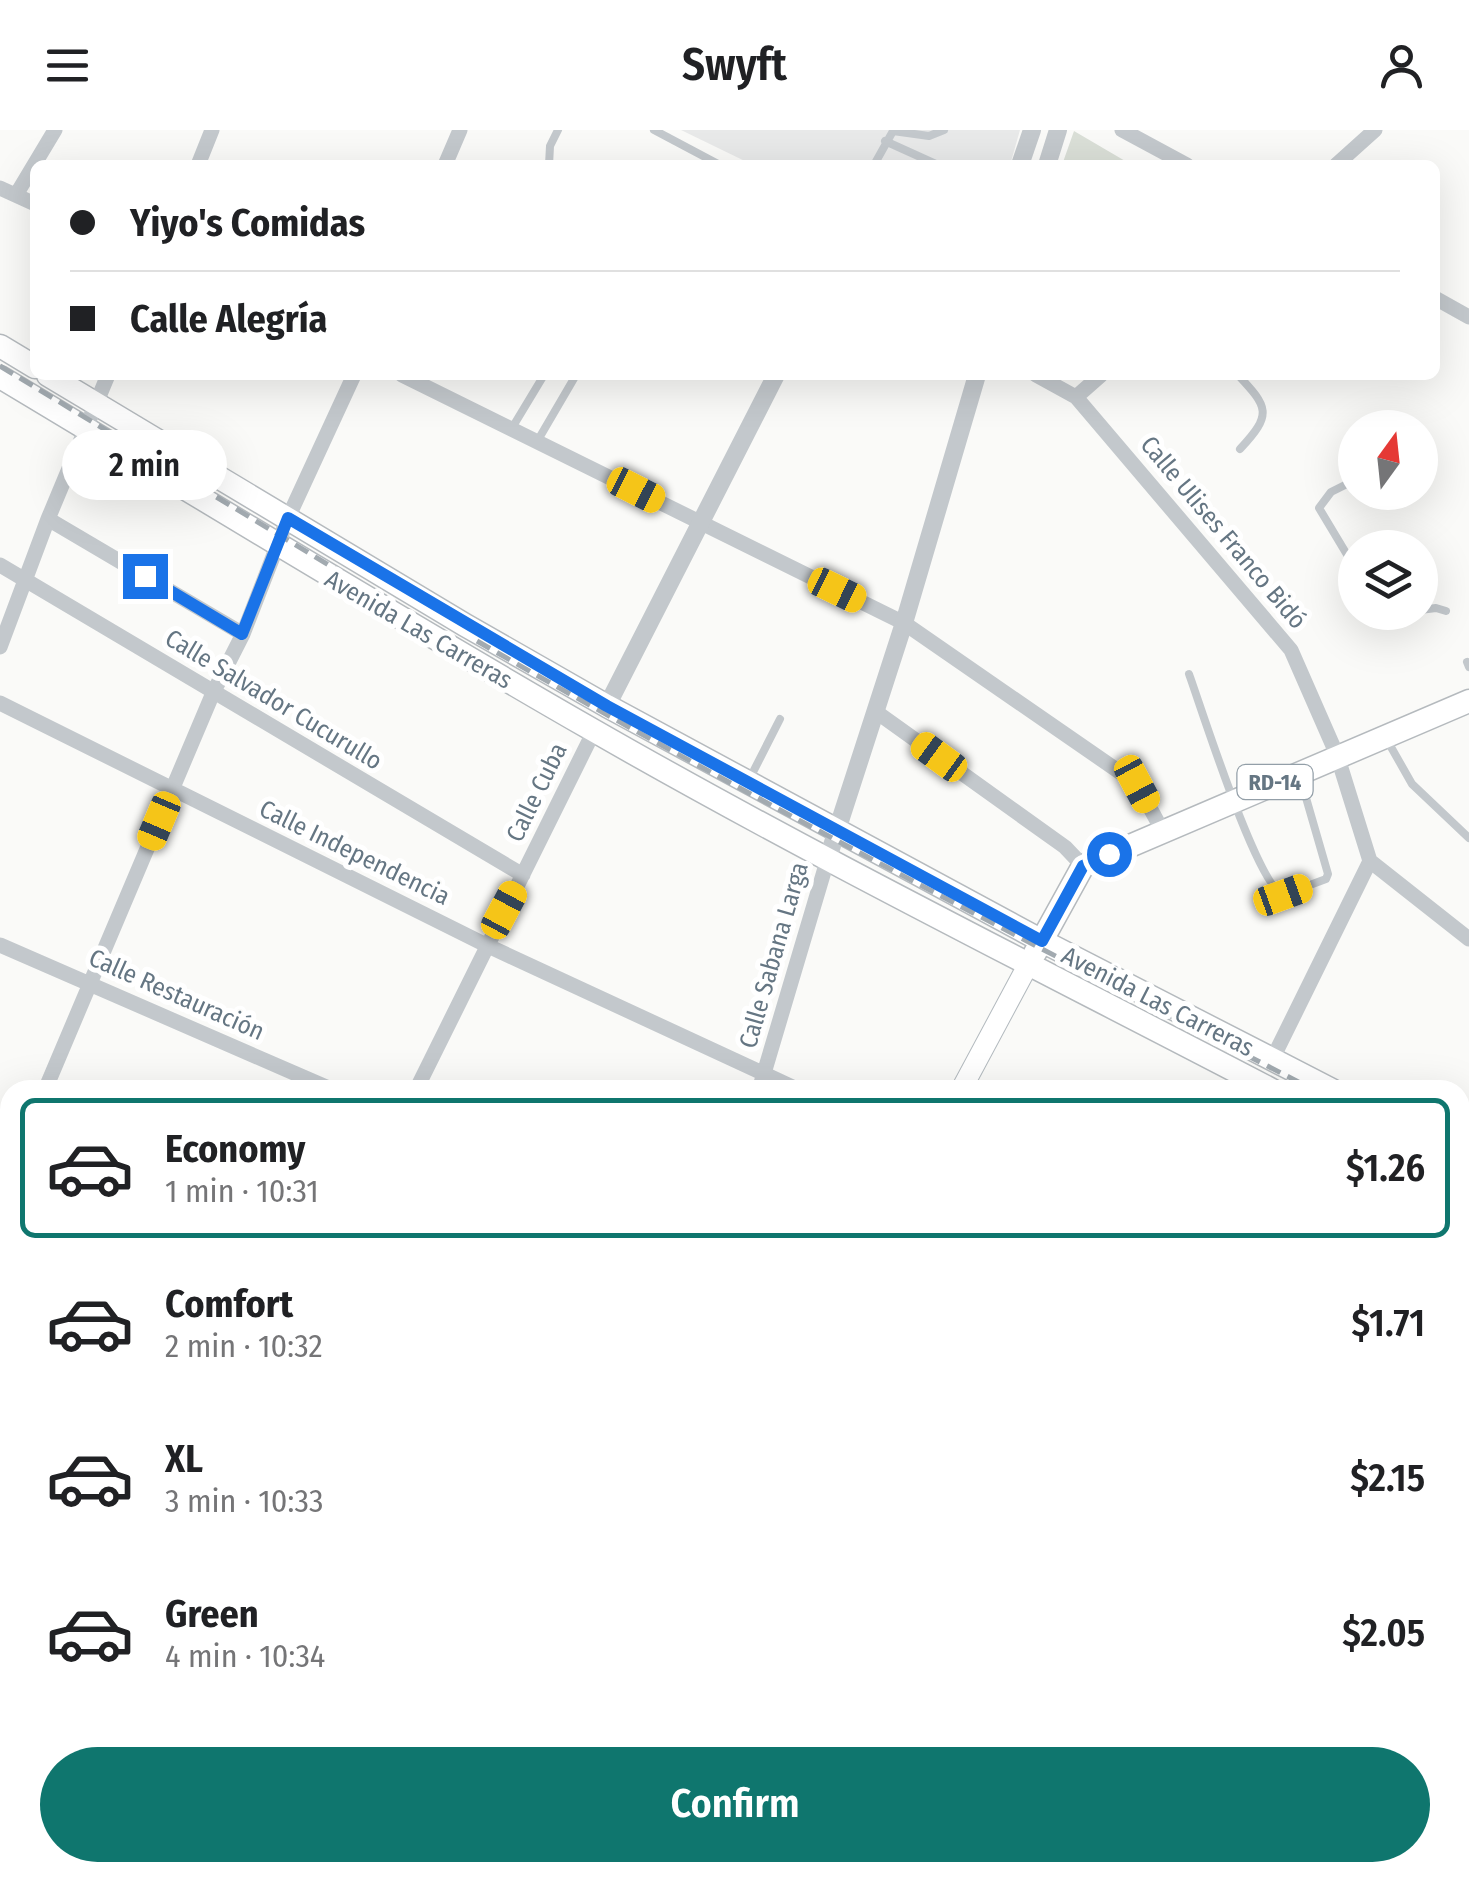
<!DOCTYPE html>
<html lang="en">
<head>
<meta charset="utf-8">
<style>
  :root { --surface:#fff; --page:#f2f2f2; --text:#202124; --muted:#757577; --line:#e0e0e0; --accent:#0f766e }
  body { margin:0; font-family:"Fira Sans Condensed",sans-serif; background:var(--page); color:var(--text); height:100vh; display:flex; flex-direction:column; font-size:38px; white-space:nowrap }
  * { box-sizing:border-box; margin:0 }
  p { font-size:32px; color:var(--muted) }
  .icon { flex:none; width:55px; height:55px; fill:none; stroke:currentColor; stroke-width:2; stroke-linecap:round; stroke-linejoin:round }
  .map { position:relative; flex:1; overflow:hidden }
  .side { position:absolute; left:0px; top:950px; width:1470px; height:802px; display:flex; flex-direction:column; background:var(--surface); border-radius:30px 30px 0 0; box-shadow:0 10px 40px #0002 }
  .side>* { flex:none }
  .guide { position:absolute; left:30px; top:30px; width:1410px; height:220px; border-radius:15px; box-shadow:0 10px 40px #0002; display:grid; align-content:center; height:220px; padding:0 40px; background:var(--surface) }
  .needle { width:65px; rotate:15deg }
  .fabs { position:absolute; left:1338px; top:280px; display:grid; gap:20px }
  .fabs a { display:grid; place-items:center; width:100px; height:100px; border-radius:50%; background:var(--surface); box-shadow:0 10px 40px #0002; font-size:50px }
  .end { position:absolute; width:45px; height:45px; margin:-22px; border:12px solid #1a73e8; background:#fff; box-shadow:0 0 0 5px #fff }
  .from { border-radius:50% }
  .bubble { position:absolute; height:70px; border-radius:35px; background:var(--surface); box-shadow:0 10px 40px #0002; font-size:32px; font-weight:600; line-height:70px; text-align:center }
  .car { position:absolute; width:30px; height:60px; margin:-30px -15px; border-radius:12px; box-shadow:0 0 8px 2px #0007; background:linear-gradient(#f5c518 24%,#345 0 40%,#f5c518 0 76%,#345 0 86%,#f5c518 0) }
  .guide b { display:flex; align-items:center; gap:35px; height:95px; font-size:38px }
  .guide b+b { border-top:2px solid var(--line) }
  .guide i { width:25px; height:25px; background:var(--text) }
  ul { padding:18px 0 0; list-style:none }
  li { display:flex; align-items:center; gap:30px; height:140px; margin:0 20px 15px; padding:0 20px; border:5px solid transparent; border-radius:15px }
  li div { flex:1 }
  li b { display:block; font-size:38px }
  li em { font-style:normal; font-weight:600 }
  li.current { border-color:var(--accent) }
  li>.icon { width:90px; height:90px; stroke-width:1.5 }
  .button { display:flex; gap:20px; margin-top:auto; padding:20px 40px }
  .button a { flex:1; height:115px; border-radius:60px; background:var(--accent); color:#fff; font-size:40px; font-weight:600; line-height:115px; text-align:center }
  header { display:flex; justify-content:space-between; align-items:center; height:130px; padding:0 40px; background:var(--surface); font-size:45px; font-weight:600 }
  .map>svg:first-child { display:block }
</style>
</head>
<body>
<header><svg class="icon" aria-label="menu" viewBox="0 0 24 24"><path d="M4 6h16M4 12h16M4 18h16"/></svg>Swyft<svg class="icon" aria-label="person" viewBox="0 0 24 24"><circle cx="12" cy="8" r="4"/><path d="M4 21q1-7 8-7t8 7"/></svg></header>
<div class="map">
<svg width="1469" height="1752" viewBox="0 0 1469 1752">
  <rect width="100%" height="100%" fill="#fafaf8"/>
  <!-- built -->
  <path fill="#e8e9e9" d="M 681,0 L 1020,0 L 1010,35 L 753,35 Z"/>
  <!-- green -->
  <path fill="#dadfd7" d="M 1074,1 L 1132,35 L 1062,35 Z
    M 1460,1069 L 1469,1073 L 1469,1141 L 1460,1137 Z
    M 1469,1396 L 1469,1752 L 1350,1752 L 1346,1743 L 1460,1742 L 1460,1414 Z"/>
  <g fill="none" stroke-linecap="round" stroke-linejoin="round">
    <defs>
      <path id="secondary" d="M 961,960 L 1028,835
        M 1460,1321 L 1469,1303
        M 0,1348 L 10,1352
        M 1460,1371 L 1469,1353
        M 977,1742 L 1000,1752
        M 1304,1742 L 1305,1752
        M 1326,1742 L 1328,1752"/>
      <path id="primary" d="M 0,216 L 35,237
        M 48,245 L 465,495 L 607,576 L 1042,811 L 1332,960
        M 0,247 C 197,365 392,485 591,599 C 814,727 1044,841 1272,960
        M 1035,823 L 1083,736 L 1469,571
        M 1460,1025 L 1469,1029
        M 1460,1057 L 1469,1062"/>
    </defs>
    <!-- secondary casing -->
    <use href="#secondary" stroke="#b3babf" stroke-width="22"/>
    <!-- primary casing -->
    <use href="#primary" stroke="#b5babe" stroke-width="25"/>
    <!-- service -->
    <path stroke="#c3c8cc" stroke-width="8" d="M 654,0 L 720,35
      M 885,11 L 938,35
      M 549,35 L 550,16 L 558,0
      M 874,35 L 893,1 L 929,6 L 944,0
      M 1238,245 C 1268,277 1273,284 1240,319
      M 512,298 L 544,245
      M 538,310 L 576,245
      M 1355,350 L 1331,362 L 1319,378 L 1355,438
      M 1420,480 L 1436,478 L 1446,481
      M 1395,482 L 1412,482
      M 1467,532 L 1469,537
      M 1189,544 C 1202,580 1257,755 1283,765 L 1326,749 L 1328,744 L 1300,647
      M 1387,610 L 1412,654 L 1469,708
      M 750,648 L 780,589"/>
    <!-- minor -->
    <path stroke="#c3c8cc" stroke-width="15" d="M 1122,0 L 1187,35
      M 198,35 L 212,0
      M 445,35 L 460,0
      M 1336,35 L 1375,0
      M 0,58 L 35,74
      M 16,65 L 55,0
      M 1435,168 L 1469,187
      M 402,245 L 904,493 L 1137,654 L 1162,700
      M 1036,245 L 1076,267 L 1291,520 L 1337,625 L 1370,731 L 1469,809
      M 1076,267 L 1101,245
      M 48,389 L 243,504
      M 0,435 L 523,745
      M 0,517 L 48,389 L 108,245
      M 0,573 L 486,815 L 799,960
      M 875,581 L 1065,717 L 1083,736
      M 0,815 L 333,960
      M 1272,930 L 1370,731
      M 45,960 L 213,563 L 243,504 L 288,388 L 354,245
      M 416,960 L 594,601
      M 759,960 L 828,728
      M 0,1067 L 10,1043
      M 0,1095 L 10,1099
      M 0,1557 L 10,1561
      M 389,1742 L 408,1752
      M 38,1752 L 43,1742
      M 260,1752 L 264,1742
      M 518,1752 L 522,1742
      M 729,1752 L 733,1742
      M 949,1752 L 952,1742"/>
    <!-- tertiary -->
    <path stroke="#c3c8cc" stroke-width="18" d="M 1020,35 L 1032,0
      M 1047,35 L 1058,0
      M 607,576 L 776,245
      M 828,728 L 904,493 L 977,245"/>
    <!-- secondary -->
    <use href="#secondary" stroke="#fff" stroke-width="20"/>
    <!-- primary -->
    <use href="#primary" stroke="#fff" stroke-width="22"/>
    <!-- rail -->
    <path stroke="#a2aab0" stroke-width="5" stroke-dasharray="15 8" stroke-linecap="butt" d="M 0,236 L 342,443
      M 477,511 C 751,669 1033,815 1314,960
      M 1460,1047 L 1469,1054"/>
  </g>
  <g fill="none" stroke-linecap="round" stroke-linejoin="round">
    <!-- route -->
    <path stroke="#1a73e8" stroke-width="12" d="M 145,446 L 242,504 L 288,388 L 607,576 L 1042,811 L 1083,736 L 1109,724"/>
  </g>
  <g text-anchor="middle" stroke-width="10" stroke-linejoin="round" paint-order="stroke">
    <!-- shield labels -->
    <rect fill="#fff" stroke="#939fa8" stroke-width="2.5" x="1237.5" y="635" width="75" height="34" rx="8"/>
    <g font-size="22" font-weight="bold" fill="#657683">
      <text x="1275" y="660">RD-14</text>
    </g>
    <!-- street labels -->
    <g font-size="25" fill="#657683" stroke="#fff">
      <text transform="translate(1224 402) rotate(50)" y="9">Calle Ulises Franco Bidó</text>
      <text transform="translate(419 499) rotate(30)" y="9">Avenida Las Carreras</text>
      <text transform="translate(274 569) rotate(31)" y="9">Calle Salvador Cucurullo</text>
      <text transform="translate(536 662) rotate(-64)" y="9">Calle Cuba</text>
      <text transform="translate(355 722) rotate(26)" y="9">Calle Independencia</text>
      <text transform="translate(773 825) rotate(-74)" y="9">Calle Sabana Larga</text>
      <text transform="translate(177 864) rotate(24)" y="9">Calle Restauración</text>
      <text transform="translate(1158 871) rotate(27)" y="9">Avenida Las Carreras</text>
    </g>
  </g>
</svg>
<div class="fabs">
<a><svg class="needle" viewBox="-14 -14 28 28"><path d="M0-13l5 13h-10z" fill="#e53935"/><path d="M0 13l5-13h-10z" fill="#757577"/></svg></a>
<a><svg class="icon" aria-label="layers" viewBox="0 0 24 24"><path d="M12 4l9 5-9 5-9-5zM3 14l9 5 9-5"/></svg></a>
</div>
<i class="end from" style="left:1109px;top:724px"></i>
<i class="end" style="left:145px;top:446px"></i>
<div class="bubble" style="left:62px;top:300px;width:165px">2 min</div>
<i class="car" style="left:636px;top:360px;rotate:117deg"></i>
<i class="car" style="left:837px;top:460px;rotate:116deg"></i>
<i class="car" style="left:939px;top:627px;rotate:306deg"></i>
<i class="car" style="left:1137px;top:654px;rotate:152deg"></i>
<i class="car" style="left:159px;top:691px;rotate:203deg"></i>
<i class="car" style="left:1283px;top:765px;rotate:70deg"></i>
<i class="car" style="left:504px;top:780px;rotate:28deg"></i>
<div class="guide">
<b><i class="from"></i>Yiyo's Comidas</b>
<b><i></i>Calle Alegría</b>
</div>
<section class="side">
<ul>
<li class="current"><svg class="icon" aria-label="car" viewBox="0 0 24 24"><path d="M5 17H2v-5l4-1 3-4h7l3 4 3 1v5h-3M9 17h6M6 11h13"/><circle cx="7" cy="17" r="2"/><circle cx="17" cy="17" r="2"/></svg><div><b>Economy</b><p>1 min · 10:31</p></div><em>$1.26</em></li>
<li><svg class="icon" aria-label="car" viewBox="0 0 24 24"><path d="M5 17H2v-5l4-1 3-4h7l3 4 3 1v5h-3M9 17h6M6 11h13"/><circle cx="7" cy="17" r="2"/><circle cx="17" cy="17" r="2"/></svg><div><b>Comfort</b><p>2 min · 10:32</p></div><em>$1.71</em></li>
<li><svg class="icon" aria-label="car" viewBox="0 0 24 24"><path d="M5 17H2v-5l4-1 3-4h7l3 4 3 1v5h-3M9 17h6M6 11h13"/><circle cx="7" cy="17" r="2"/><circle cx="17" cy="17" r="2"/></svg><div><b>XL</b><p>3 min · 10:33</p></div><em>$2.15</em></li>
<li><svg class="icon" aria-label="car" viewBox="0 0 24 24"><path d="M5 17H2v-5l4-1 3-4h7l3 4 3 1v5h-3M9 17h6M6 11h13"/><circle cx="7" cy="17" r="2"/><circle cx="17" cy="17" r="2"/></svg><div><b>Green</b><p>4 min · 10:34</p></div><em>$2.05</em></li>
</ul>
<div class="button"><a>Confirm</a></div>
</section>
</div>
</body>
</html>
